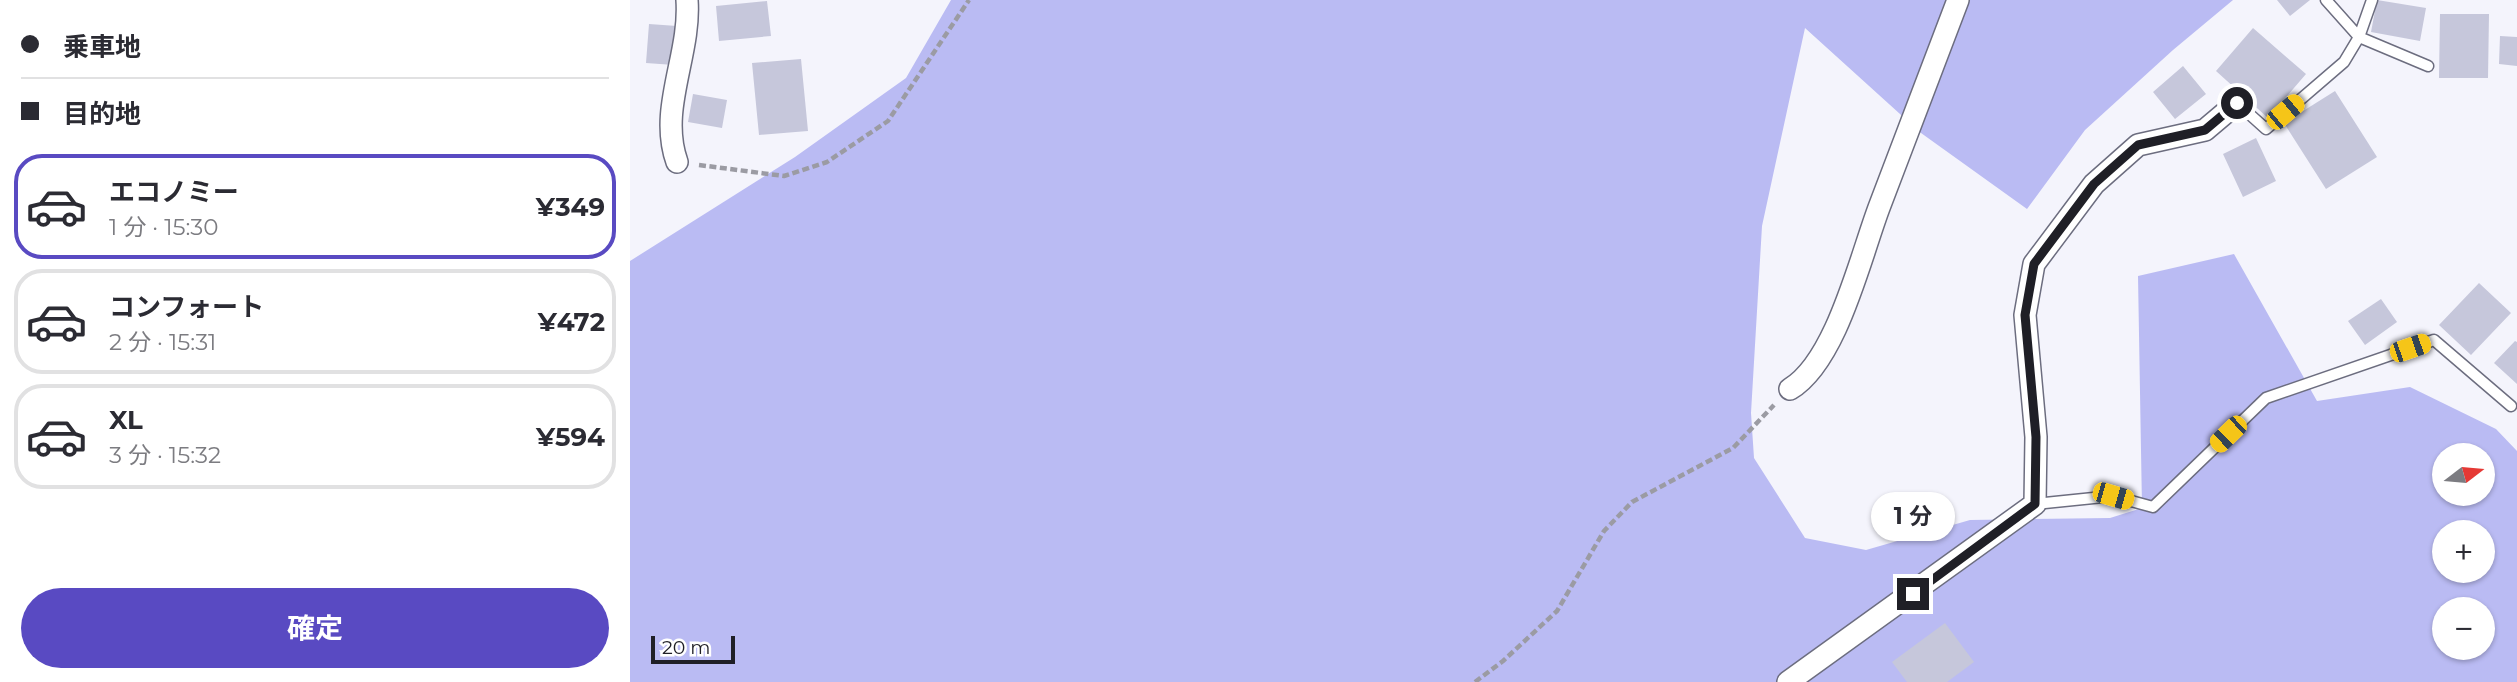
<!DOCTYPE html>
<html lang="ja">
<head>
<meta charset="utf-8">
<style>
  :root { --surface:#fff; --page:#f7f7f7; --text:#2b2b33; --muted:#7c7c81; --line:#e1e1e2; --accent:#594ac2 }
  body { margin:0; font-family:Montserrat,"Noto Sans JP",sans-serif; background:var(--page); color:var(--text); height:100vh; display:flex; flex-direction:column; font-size:26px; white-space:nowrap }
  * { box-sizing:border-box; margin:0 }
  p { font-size:23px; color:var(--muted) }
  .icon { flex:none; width:38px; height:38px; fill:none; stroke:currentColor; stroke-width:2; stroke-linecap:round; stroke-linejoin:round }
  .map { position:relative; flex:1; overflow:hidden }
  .drawer { display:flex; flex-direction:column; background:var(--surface); width:630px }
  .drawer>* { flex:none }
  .hud { display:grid; align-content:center; height:154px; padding:0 21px; background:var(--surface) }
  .needle { width:46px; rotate:74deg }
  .buttons { position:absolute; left:1802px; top:443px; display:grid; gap:14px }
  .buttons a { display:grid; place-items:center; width:63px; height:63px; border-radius:50%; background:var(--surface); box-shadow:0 2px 5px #0004; font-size:35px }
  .scale { position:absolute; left:21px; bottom:18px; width:84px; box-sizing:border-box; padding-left:7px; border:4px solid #1f1f26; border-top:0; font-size:19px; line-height:24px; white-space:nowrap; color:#1f1f26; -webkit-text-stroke:5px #fff; paint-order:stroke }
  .end { position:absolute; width:32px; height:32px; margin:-16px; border:9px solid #1f1f26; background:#fff; box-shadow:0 0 0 4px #fff }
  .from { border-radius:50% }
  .bubble { position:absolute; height:49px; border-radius:24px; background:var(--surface); box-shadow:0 2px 5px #0004; font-size:23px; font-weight:700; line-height:49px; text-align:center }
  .car { position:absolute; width:21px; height:42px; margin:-21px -10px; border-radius:9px; box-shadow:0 0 5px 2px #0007; background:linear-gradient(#f5c518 24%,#345 0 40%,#f5c518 0 76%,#345 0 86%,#f5c518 0) }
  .hud b { display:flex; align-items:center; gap:24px; height:66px; font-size:26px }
  .hud b+b { border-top:2px solid var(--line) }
  .hud i { width:18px; height:18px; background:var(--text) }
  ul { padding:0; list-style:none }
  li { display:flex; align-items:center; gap:21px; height:105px; margin:0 14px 10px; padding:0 7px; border:4px solid var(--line); border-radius:28px }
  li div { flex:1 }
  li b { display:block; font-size:26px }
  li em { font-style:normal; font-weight:700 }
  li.selected { border-color:var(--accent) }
  li>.icon { width:63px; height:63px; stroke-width:1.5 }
  .action { display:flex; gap:14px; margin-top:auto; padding:14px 21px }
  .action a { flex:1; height:80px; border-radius:42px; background:var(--accent); color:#fff; font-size:28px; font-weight:700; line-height:80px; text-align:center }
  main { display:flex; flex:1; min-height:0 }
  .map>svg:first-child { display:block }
</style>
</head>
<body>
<main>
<section class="drawer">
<div class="hud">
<b><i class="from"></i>乗車地</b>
<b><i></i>目的地</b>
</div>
<ul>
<li class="selected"><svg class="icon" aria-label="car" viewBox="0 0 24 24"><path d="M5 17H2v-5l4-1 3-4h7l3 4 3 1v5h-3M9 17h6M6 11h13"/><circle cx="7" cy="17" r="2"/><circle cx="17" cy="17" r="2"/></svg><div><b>エコノミー</b><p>1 分 · 15:30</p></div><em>¥349</em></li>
<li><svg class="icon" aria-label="car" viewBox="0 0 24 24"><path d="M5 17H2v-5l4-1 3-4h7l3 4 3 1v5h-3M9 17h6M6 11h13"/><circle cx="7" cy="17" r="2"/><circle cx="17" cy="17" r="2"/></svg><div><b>コンフォート</b><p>2 分 · 15:31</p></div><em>¥472</em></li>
<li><svg class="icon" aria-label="car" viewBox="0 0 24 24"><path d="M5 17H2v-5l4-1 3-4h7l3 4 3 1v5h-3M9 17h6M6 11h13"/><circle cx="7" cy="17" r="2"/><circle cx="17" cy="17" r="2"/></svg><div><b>XL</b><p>3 分 · 15:32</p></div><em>¥594</em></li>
</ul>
<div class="action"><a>確定</a></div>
</section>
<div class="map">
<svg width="1887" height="682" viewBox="0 0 1887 682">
  <rect width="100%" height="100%" fill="#f4f4fc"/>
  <!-- forest -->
  <path fill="#babbf3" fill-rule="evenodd" d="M 321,0 L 1603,0 L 1543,50 L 1455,130 L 1397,209 L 1291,133 L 1175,28 L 1132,226 L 1121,413 L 1124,458 L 1175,538 L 1236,550 L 1340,520 L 1480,518 L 1512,508 L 1508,276 L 1604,254 L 1687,401 L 1780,387 L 1866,429 L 1887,451 L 1887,682 L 0,682 L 0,261 L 165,157 L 276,78 ZM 1815,455 L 1853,455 L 1853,494 L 1815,494 ZM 1815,532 L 1853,532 L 1853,570 L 1815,570 ZM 1815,609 L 1853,609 L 1853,648 L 1815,648 Z"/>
  <!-- building -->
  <path fill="#c6c7db" d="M 1647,0 L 1680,0 L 1660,16 Z
    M 1747,0 L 1796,8 L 1790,41 L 1741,32 Z
    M 137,1 L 141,36 L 89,41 L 86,6 Z
    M 1810,14 L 1859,14 L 1858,78 L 1809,78 Z
    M 19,24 L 47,26 L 44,65 L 16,63 Z
    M 1623,28 L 1676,74 L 1638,118 L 1586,71 Z
    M 1870,36 L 1887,37 L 1887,66 L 1869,64 Z
    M 171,59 L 178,131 L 129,135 L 122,63 Z
    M 1553,66 L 1576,94 L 1545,119 L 1523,92 Z
    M 1705,91 L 1747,157 L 1696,189 L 1654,123 Z
    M 63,94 L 97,100 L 92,128 L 58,122 Z
    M 1626,138 L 1646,181 L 1613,197 L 1593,154 Z
    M 1849,283 L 1881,313 L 1841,355 L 1809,325 Z
    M 1751,299 L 1767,322 L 1735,345 L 1718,321 Z
    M 1885,341 L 1887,342 L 1887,384 L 1864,363 Z
    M 1315,623 L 1344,662 L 1317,682 L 1277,682 L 1262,662 Z"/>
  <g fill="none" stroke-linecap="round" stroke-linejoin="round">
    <defs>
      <path id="lane" d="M 1696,0 L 1729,37 L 1798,66
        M 1607,103 L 1636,129 L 1714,62 L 1729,37 L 1742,0
        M 1405,504 L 1483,496 L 1523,507 L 1636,398 L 1804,340 L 1881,406"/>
      <path id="street" d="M 47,162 C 28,109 61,55 57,0
        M 1160,389 C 1207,361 1231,254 1250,205 C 1276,137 1302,68 1328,0
        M 1158,682 L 1405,504 L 1406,437 L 1395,315 L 1404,264 L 1464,184 L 1508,145 L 1575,130 L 1607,103"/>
    </defs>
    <!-- lane casing -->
    <use href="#lane" stroke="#6c6d7f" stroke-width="13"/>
    <!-- street casing -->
    <use href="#street" stroke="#6c6d7f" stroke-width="24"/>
    <!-- path -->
    <path stroke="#9b9ba3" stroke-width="4.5" stroke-dasharray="7 3.5" stroke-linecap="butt" d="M 69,165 L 154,176 L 197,162 L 258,121 L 339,0
      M 845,682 L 873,661 L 927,611 L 974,531 L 1002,502 L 1103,448 L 1144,405"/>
    <!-- lane -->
    <use href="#lane" stroke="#fff" stroke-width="10"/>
    <!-- street -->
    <use href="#street" stroke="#fff" stroke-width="21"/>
  </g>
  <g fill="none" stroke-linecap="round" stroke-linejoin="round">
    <!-- route -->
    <path stroke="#1f1f26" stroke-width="9" d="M 1283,594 L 1405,504 L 1406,437 L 1395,315 L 1404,264 L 1464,184 L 1508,145 L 1575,130 L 1607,103"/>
  </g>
</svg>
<div class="buttons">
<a><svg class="needle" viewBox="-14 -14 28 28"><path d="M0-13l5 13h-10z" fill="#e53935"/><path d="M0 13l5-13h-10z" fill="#7c7c81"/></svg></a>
<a>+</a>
<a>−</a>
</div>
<div class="scale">20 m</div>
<i class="end from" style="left:1607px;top:103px"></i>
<i class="end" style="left:1283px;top:594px"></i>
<div class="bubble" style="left:1241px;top:492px;width:84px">1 分</div>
<i class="car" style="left:1655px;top:112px;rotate:50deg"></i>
<i class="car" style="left:1780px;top:348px;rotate:71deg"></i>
<i class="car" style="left:1598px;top:434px;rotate:226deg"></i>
<i class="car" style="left:1483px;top:496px;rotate:106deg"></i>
</div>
</main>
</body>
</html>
